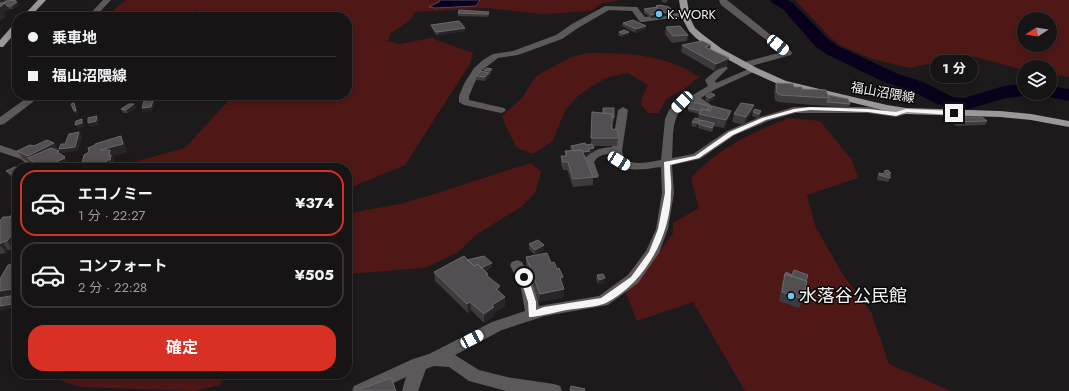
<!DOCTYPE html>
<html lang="ja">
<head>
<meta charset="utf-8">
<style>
  :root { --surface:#161415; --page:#232122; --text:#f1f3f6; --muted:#9e9ea0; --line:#353334; --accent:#d93025 }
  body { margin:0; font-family:Jost,"Noto Sans JP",sans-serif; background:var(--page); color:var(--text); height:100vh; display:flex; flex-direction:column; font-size:15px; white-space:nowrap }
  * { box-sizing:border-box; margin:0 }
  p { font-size:13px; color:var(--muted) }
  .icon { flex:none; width:22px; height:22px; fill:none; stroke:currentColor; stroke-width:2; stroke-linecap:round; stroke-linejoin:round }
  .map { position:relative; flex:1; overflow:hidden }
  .panel { position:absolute; left:12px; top:163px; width:340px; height:216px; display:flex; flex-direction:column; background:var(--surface); border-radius:16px; box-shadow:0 2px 10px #0003,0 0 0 1px var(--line) }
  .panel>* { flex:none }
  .hud { position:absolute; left:12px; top:12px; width:340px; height:88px; border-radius:16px; box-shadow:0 2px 10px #0003,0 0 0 1px var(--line); display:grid; align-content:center; height:88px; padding:0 16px; background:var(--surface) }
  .needle { width:26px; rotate:258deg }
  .fabs { position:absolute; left:1017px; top:12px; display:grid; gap:8px }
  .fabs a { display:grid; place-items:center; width:40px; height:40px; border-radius:50%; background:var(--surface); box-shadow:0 2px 10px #0003,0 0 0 1px var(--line); font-size:20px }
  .end { position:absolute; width:18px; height:18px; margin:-9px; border:5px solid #f6f4f5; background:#111; box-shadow:0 0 0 2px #111 }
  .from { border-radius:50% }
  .bubble { position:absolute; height:28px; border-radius:14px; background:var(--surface); box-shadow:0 2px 10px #0003,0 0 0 1px var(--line); font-size:13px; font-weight:700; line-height:28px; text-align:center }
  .car { position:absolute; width:12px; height:24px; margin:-12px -6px; border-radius:5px; box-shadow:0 0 3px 1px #0007; background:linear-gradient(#fff 24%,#345 0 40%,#fff 0 76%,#345 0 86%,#fff 0) }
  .hud b { display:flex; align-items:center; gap:14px; height:38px; font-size:15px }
  .hud b+b { border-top:1px solid var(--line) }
  .hud i { width:10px; height:10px; background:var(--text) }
  ul { padding:7px 0 0; list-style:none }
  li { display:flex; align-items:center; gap:12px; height:66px; margin:0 8px 6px; padding:0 8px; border:2px solid var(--line); border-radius:16px }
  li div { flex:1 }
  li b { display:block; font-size:15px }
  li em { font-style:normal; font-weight:700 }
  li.on { border-color:var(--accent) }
  li>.icon { width:36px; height:36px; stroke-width:1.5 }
  .button { display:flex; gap:8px; margin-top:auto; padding:8px 16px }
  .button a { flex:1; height:46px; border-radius:16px; background:var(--accent); color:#fff; font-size:16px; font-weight:700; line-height:46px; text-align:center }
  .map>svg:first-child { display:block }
</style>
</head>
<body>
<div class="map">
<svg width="1069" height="391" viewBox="0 0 1069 391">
  <rect width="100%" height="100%" fill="#1d1a1c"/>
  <!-- green -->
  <path fill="#4f1816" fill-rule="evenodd" d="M 126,0 L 621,0 L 603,3 L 591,11 L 542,14 L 487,8 L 415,12 L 409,21 L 391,33 L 388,41 L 399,44 L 431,38 L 473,53 L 471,62 L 405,165 L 347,189 L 347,168 L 112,168 L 185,148 L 229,100 L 229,95 L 347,95 L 347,17 L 209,17 L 196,10 L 167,17 L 113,17 L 114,9 Z
    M 797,0 L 1069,0 L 1069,77 L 1050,74 L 1050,67 L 1024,67 L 1024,70 L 967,55 L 910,68 L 872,59 L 840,45 L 829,36 L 796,1 ZM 1024,19 L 1050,19 L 1050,45 L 1024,45 Z
    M 588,53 C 627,53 666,54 699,77 L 687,87 L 666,99 L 659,113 L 648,113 L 641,105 L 642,97 L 648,85 L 628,73 L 609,77 L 595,84 L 578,96 L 565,110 L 553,141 L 533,154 L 517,148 L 507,129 L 502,116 L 522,98 L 536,76 L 571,57 Z
    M 789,118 L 820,121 L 852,160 L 858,178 L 807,195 L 815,226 L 842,273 L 871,312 L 889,364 L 951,391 L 745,391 L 693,302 L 637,321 L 625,291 L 637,283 L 673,233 L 673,223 L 699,208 L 691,178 C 717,149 753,132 789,118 Z
    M 531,163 L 541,172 L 535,193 L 521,207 L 477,234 L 457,253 L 424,268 L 347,274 L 347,215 C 366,208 385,208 404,203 C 447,191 488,176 531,163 Z
    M 42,374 L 227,374 L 219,385 L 195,391 L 80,387 Z"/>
  <!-- water -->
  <path fill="#09001b" stroke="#50495c" d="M 440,0 L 480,0 L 476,6 L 435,8 L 429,7 L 439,2 Z"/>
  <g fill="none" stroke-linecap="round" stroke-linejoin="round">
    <!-- river -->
    <path fill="#09001b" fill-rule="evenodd" d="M 770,0 L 788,0 L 793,3 L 827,38 L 838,46 L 898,74 L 923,82 L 953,97 L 964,98 L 1004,86 L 1024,84 L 1024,93 L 1032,93 L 1024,96 L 1006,98 L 965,110 L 958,110 L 939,105 L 909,90 L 884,82 L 826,54 L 815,46 L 783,9 L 772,3 Z
      M 1050,86 L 1069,89 L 1069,101 L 1043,96 L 1041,93 L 1050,93 Z"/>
    <!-- minor -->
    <path fill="#5b5959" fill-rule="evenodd" d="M 103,0 L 111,0 L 95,17 L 87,17 Z
      M 719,0 L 727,0 L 791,51 L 792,53 L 791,55 L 744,68 L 741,67 L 740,65 L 741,63 L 782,52 L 721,5 Z
      M 605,6 L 637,7 L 645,17 L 685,12 L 689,14 L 685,16 L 643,22 L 640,22 L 632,11 L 609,10 L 578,28 L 562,39 L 518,55 L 498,58 L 481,71 L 474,84 L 469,96 L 469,100 L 504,108 L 506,110 L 504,112 L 501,113 L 464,105 L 459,102 L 459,96 L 464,84 L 474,68 L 483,60 L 493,54 L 513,51 L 556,35 L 572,24 Z
      M 724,65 L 728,68 L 715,81 L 716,83 L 751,68 L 757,68 L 758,70 L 716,89 L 701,98 L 714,107 L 716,109 L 714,111 L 708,111 L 693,101 C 669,110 674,137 672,158 L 693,154 L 727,131 L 760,117 L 794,107 L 868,107 L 896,111 L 906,108 L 911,111 L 910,113 L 896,117 L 868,113 L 795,113 L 768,121 L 735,135 L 700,159 L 672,165 L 674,193 L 668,229 L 659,253 L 638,283 L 608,305 L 545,316 L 502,330 L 455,355 L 479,370 L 507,377 L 554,384 L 560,386 L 562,391 L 506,391 L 469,381 L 449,367 L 434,366 L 426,369 L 418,391 L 402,391 L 406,377 L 377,391 L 352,391 L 354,386 L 413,359 L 429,354 L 492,322 L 525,311 L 521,288 L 510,265 L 512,262 L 517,260 L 522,262 L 535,288 L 539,306 L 599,296 L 628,275 L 646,251 L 656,229 L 662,193 L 661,167 C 644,169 630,173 615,163 L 612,154 C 604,154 598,155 594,162 L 599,176 L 597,178 L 589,178 L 582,162 C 589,151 599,148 612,147 L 618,110 L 623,107 L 628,110 L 622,151 L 624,159 C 635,166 648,162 661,160 L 665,119 L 669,110 L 680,100 L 691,96 L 708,86 L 705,80 L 707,78 L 721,66 Z
      M 31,95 L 42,95 L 4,124 L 0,125 L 0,117 Z
      M 0,145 L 29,155 L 44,168 L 31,168 L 21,159 L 0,152 Z"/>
    <!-- major -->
    <path fill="#9c9898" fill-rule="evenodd" d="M 38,0 L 46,0 L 30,17 L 22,17 Z
      M 679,0 L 687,0 L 690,18 L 695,28 L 702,34 L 722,49 L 757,68 L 786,81 L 887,105 L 906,108 L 1000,111 L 1031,114 L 1069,121 L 1069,127 L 1031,120 L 1000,117 L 906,114 L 887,111 L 780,85 L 751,72 L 716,53 L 696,38 L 689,31 L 682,18 Z
      M 14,24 L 17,24 L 17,31 L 3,47 L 0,47 L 0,40 Z"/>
  </g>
  <!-- wall -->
  <path fill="#3d3b3e" d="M 0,0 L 16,0 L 19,5 L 13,9 L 9,9 L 3,13 L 5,17 L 0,20 Z
    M 662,0 L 668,0 L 666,3 L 662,2 Z
    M 656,6 L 673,15 L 651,18 L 644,13 L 644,9 L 656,8 Z
    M 489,12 L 489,15 L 488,17 L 458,16 L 458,13 Z
    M 623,23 L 646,26 L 646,29 L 635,33 L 622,26 Z
    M 431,25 L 465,31 L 438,35 L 436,35 L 432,28 Z
    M 666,27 L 688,35 L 687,41 L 672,43 L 665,34 Z
    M 619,32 L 629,32 L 628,35 L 622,37 L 618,35 Z
    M 682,45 L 710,49 L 727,66 L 714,71 L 681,52 Z
    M 492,69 L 492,72 L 490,75 L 489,75 L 489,77 L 485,81 L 476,80 L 476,76 L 484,72 L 484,70 Z
    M 776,84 L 794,87 L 828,95 L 850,104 L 849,108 L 778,102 L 775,100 L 774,91 Z
    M 715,95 L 714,99 L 709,102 L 705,100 L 706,96 Z
    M 134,104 L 136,108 L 128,113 L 123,113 L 121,109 Z
    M 754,105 L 752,112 L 744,125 L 732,122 L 734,114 Z
    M 688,108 L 708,110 L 708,111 L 731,111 L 729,118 L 724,128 L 714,126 L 712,132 L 698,128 L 699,122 L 698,122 L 696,127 L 691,126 L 692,122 L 698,119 L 699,114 L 688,111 Z
    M 761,111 L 760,115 L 758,118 L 752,116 L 753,112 Z
    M 592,112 L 614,118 L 614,122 L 612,121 L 612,129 L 618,138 L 617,146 L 593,146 L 594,152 L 590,153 L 589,155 L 585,156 L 593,177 L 593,185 L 573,187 L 567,170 L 563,170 L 561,164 L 561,156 L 565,156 L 565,151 L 571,151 L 570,150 L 571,146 L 586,145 L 591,144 Z
    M 952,117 L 987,121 L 985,125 L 956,126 L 950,120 Z
    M 54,143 L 59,151 L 70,165 L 70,166 L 66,168 L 36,168 L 33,166 L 31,163 L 23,159 L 17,151 L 34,146 Z
    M 17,168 L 17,180 L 9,175 L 6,171 Z
    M 884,171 L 891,173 L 890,176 L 890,178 L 888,182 L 877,180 L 877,177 L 879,173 L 883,174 Z
    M 17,215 L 17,245 L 13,250 L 8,250 L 6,253 L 0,254 L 0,221 L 9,217 Z
    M 529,244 L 544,245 L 544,250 L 535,255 L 529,249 Z
    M 526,257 L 551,263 L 564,289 L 564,297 L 539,302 L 526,266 Z
    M 467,260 L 492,267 L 485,271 L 500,293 L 505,297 L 505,306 L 494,313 L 494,316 L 484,323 L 471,310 L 468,313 L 435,281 L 434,272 Z
    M 794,270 L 803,299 L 799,308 L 779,301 L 782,283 L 786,272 L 792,274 Z
    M 597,275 L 604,283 L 598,284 L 596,280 Z"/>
  <!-- shaded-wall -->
  <path fill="#282528" d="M 0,0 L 4,0 L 5,1 L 0,4 Z
    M 16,0 L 19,5 L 13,9 L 11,6 L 14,2 Z
    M 5,3 L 9,9 L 3,13 L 5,17 L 1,20 L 0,19 L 0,7 Z
    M 673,11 L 673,15 L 651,18 L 651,15 Z
    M 646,26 L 646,29 L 635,33 L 636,29 Z
    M 465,28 L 465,31 L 438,35 L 438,32 Z
    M 629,32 L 628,35 L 622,37 L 623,34 Z
    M 711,45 L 709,52 L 705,47 Z
    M 729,58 L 727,66 L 714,71 L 716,64 Z
    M 492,69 L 492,72 L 490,75 L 490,71 Z
    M 489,73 L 489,77 L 485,81 L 485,77 Z
    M 715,95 L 714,99 L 709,102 L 710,98 Z
    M 153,100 L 155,104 L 152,111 L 143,112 L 142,108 Z
    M 74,103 L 76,107 L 78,115 L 76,115 L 74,111 Z
    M 134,104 L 136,108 L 128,113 L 126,110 Z
    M 754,105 L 752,112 L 744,125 L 746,117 Z
    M 731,111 L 729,118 L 724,128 L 726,120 Z
    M 97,116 L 99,120 L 98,125 L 90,127 L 88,123 Z
    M 82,119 L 84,123 L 84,127 L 78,129 L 75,125 Z
    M 79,132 L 82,136 L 78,151 L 62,153 L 59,149 Z
    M 121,136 L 125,144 L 127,152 L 113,156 L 114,158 L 114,159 L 115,163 L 115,168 L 94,168 L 100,150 Z
    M 54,143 L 59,151 L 30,159 L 28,156 Z
    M 594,148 L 594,152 L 590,153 L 589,155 L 575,158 L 588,149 Z
    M 59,151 L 64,159 L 64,157 L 65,157 L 70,166 L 66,168 L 43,168 L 57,152 Z
    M 15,231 L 17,234 L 17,245 L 13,250 L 7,241 Z
    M 2,242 L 8,250 L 6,253 L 0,245 L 0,244 Z
    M 544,245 L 544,250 L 535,255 L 535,250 Z
    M 492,263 L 492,267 L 475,275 L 475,271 Z
    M 563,277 L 563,286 L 560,278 Z
    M 605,278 L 604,283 L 598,284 L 599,280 Z
    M 500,286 L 500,295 L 496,289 Z
    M 17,288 L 17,304 L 15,308 L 0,311 L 0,291 Z
    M 564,289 L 564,297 L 539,302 L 540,294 Z
    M 505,297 L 505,306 L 494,313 L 494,316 L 484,323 L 484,314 L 492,305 Z
    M 470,302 L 471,310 L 468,313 L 467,304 Z
    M 246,374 L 256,374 L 256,377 L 239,381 L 236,376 Z"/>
  <!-- building -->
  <path fill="#514f51" stroke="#6b696b" d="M 16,0 L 14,2 L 17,2 L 11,6 L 7,6 L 5,3 L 3,3 L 7,1 Z
    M 0,3 L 5,3 L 0,7 Z
    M 660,5 L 669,7 L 673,11 L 651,15 L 644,9 L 658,7 L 656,6 Z
    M 459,10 L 489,12 L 488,14 L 458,13 Z
    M 633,20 L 646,26 L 636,29 L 623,23 Z
    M 459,21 L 465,28 L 438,32 L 436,32 L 431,25 Z
    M 680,26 L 688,35 L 673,36 L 666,27 Z
    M 624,30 L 629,32 L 623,34 L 619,32 Z
    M 702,41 L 711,45 L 705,47 L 729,58 L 716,64 L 682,45 Z
    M 487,68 L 492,69 L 490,71 L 484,70 Z
    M 481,71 L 489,73 L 485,77 L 476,76 Z
    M 777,83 L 793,84 L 794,87 L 802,87 L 802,89 L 826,90 L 829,98 L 780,95 L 777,93 L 776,84 Z
    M 711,93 L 715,95 L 710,98 L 706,96 Z
    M 828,95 L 848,99 L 850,104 L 827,102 L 829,98 Z
    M 153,100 L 151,107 L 142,108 L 144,101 Z
    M 692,102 L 709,106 L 707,110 L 702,109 L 701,111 L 688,108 Z
    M 74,103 L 76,111 L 74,111 L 71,104 Z
    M 741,103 L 754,105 L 746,117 L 734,114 Z
    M 129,104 L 134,104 L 126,110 L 121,109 Z
    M 712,106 L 731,111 L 726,120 L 699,114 L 702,109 L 710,111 Z
    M 603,108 L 614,108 L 614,118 L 612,117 L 612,114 L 603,113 Z
    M 755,109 L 761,111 L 759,114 L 753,112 Z
    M 592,112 L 612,114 L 612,129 L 618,130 L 618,138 L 591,138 Z
    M 97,116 L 96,121 L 88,123 L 88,118 Z
    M 952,117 L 982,117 L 987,121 L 958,122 Z
    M 695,118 L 699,119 L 697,123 L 692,122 Z
    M 82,119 L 82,123 L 75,125 L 76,121 Z
    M 700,120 L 714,123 L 712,128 L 698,124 Z
    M 79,132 L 75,147 L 59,149 L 61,144 L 65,144 L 69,134 Z
    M 121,136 L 123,144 L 100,150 L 110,150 L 109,155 L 111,155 L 110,160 L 107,160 L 104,166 L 94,168 L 81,168 L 84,155 L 89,152 L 88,148 L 95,145 L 95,144 Z
    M 47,140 L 54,143 L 28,156 L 17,151 L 30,145 L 34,146 Z
    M 585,143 L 586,145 L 592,144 L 594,148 L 588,149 L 590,151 L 583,152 L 582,150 L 574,151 L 571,146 Z
    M 51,148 L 59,151 L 57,152 L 65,157 L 64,157 L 65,158 L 42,168 L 28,158 Z
    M 582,150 L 593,177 L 573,179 L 568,162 L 563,162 L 561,156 L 567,156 L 565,151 Z
    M 15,167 L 18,168 L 17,168 L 17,175 L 15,176 L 6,171 Z
    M 888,170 L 891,173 L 887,174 L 884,171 Z
    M 879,173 L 890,175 L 890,178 L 879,175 Z
    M 17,215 L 16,217 L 9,217 L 10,216 Z
    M 3,217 L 17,217 L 17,230 L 15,231 L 7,241 L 2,242 L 0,244 L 0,221 Z
    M 538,240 L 544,245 L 535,250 L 529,244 Z
    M 547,253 L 551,263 L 554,262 L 557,269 L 559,268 L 563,277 L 560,278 L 564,289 L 540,294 L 526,257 Z
    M 464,256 L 474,266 L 478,264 L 488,274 L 486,275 L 500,286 L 496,289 L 505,297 L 492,305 L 494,307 L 484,314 L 470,302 L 467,304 L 434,272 Z
    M 484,256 L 492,263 L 481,268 L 478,264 L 474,266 L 467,260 Z
    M 17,264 L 17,288 L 0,291 L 0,279 L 8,265 Z
    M 794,270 L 808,275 L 806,281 L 785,274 L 784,278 L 786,272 L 792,275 Z
    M 603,274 L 605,278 L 599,280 L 597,275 Z
    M 785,274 L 807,281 L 803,299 L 782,292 Z
    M 15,295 L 12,304 L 0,306 L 0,298 Z
    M 236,374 L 246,374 L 236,376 Z
    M 391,378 L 396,391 L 360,391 L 360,389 Z
    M 571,386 L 585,389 L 584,391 L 570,391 Z"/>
  <!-- route -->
  <path fill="#f6f4f5" d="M 810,107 L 868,109 L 896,112 L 906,109 L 954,111 L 957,113 L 954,115 L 907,112 L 896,116 L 868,112 L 810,110 L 795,112 L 766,120 L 733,135 L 699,158 L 670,165 C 670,174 672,183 671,192 C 671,235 646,282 606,303 C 598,307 578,308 567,310 C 561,311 533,318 529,317 L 528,302 L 520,277 L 521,275 L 527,275 L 528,277 L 536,302 L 536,310 L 544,307 L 601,298 L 631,277 L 649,252 L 658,229 L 665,193 L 664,162 L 695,156 L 729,132 L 762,118 L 794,109 Z"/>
  <!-- markers -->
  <g fill="#68c4f0" stroke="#070606" stroke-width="1.5">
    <circle cx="659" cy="14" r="4"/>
    <circle cx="791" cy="296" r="4"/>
  </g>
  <g text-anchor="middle" stroke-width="3" stroke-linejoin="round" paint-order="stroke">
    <!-- far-poi labels -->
    <g font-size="13" fill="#f6f4f5" stroke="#070606" text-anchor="start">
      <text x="667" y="19">K.WORK</text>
    </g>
    <!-- far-street labels -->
    <g font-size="13" fill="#f6f4f5" stroke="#070606">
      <text transform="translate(883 92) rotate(10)" y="5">福山沼隈線</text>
    </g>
    <!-- near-poi labels -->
    <g font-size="18" fill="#f6f4f5" stroke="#070606" text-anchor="start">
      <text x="799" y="302">水落谷公民館</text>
    </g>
  </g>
</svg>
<div class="fabs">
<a><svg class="needle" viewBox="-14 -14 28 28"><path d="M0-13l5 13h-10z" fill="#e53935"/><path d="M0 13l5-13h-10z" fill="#9e9ea0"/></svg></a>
<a><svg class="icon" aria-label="layers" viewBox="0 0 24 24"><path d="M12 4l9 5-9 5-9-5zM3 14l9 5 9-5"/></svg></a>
</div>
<i class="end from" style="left:524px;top:277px"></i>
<i class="end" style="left:954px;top:113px"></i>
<div class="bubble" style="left:930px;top:55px;width:48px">1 分</div>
<i class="car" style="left:778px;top:45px;rotate:129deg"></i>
<i class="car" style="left:682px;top:102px;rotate:225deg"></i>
<i class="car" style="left:619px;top:161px;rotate:122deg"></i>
<i class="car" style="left:472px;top:339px;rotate:62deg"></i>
<div class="hud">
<b><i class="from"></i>乗車地</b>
<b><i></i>福山沼隈線</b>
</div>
<section class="panel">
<ul>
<li class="on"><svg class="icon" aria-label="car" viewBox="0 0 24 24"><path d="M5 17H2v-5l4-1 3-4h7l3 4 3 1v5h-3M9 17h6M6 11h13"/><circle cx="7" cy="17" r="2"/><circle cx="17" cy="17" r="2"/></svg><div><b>エコノミー</b><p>1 分 · 22:27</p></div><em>¥374</em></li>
<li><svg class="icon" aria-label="car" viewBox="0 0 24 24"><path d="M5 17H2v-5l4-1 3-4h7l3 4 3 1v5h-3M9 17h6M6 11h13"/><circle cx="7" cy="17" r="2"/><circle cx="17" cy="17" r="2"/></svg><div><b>コンフォート</b><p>2 分 · 22:28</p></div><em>¥505</em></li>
</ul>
<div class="button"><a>確定</a></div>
</section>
</div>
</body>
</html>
